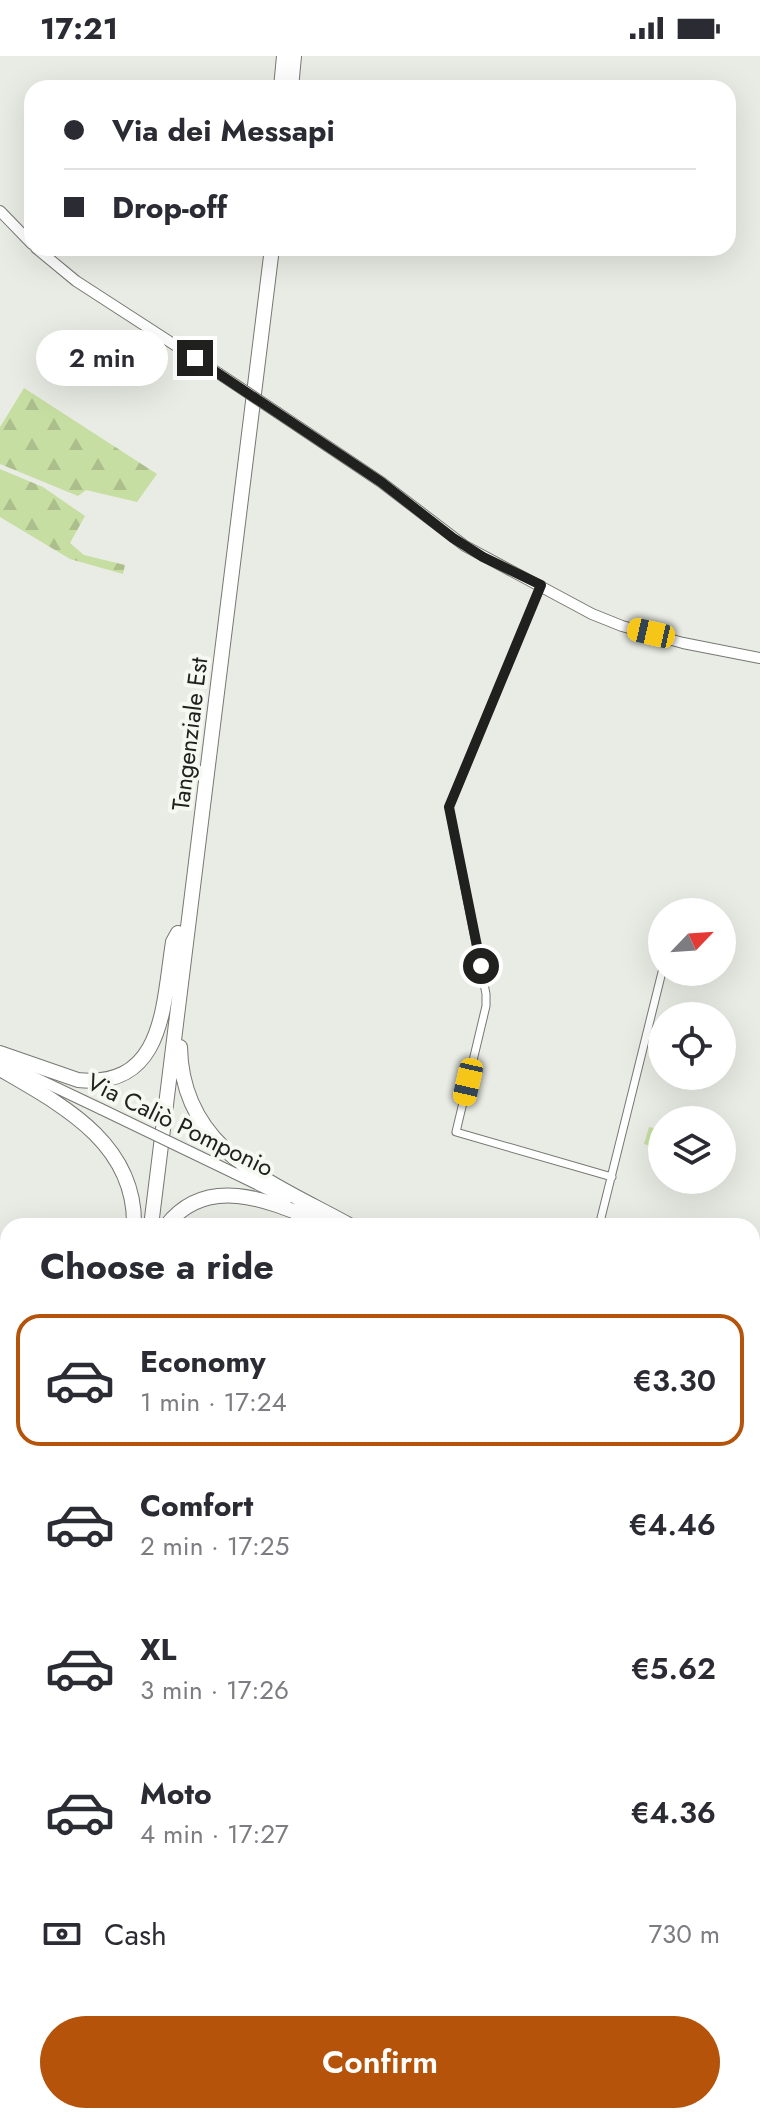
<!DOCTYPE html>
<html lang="en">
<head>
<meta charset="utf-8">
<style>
  :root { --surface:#fff; --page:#f2f2f3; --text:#2b2b33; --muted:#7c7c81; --line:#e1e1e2; --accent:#b45309 }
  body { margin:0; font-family:Jost,sans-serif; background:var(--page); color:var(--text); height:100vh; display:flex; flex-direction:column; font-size:30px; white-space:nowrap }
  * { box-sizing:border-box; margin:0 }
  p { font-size:26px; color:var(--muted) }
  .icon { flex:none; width:44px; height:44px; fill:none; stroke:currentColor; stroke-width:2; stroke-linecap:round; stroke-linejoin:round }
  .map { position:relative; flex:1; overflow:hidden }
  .side { position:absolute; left:0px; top:1162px; width:760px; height:906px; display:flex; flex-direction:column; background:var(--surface); border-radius:24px 24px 0 0; box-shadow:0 8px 32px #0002 }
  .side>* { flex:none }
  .hud { position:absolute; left:24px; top:24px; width:712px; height:176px; border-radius:24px; box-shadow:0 8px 32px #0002; display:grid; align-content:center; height:176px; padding:0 40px; background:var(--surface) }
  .needle { width:52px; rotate:65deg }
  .tools { position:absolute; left:648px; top:842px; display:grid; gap:16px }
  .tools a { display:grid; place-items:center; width:88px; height:88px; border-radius:50%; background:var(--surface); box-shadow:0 8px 32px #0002; font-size:40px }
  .end { position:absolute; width:36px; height:36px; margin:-18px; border:10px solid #20211e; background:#fff; box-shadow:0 0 0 4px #fff }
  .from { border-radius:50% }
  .bubble { position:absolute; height:56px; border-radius:28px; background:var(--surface); box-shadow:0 8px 32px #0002; font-size:26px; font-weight:600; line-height:56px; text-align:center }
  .car { position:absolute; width:24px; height:48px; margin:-24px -12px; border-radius:10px; box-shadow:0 0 6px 2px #0007; background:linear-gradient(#f5c518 24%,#345 0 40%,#f5c518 0 76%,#345 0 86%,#f5c518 0) }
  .hud b { display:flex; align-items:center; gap:28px; height:76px; font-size:30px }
  .hud b+b { border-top:2px solid var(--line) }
  .hud i { width:20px; height:20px; background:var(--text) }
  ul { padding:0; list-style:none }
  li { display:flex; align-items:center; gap:24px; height:132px; margin:0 16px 12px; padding:0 24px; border:4px solid transparent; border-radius:24px }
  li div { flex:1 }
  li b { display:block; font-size:30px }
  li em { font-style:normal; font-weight:600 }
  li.active { border-color:var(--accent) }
  li>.icon { width:72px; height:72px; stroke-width:1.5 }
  h2 { padding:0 40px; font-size:36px; line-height:96px }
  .pay { display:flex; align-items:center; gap:20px; height:88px; padding:0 40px; font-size:30px }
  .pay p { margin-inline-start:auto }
  .button { display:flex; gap:16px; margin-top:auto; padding:16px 40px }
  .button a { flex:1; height:92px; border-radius:48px; background:var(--accent); color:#fff; font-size:32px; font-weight:600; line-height:92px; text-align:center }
  .status { display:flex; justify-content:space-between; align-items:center; height:56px; padding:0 40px; background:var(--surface); direction:ltr }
  .status svg { height:22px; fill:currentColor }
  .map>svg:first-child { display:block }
</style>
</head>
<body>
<div class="status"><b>17:21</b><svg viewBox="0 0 49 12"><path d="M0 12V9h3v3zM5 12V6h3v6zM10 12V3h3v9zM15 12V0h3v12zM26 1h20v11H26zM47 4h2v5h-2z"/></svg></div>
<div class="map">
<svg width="760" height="2067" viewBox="0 0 760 2067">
  <defs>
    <pattern id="forest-firs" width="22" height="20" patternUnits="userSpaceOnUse" patternTransform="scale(2)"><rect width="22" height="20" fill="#c7dea2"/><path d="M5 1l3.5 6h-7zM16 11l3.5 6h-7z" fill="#abbe8b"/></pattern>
  </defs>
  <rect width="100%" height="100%" fill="#e9ece4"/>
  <!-- forest -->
  <path fill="url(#forest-firs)" d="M 24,332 L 157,418 L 137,446 L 86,434 L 78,440 L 0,408 L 0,371 Z
    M 0,413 L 43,431 L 85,460 L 70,487 L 84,499 L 125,509 L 123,518 L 70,503 L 0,461 Z"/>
  <!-- pitch -->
  <path fill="#c7dea2" d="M 649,1071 L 662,1074 L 662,1093 L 644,1088 Z"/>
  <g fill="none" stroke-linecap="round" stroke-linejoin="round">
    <defs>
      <path id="street" d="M 541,529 L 449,751 L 486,938 L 486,950 L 456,1076 L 612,1121
        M 270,1169 L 270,1170
        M 599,1170 L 662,916
        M 0,1886 L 8,1877
        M 0,2066 L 2,2067
        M 104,2067 L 109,2060"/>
      <path id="secondary" d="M 0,155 L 32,188
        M 36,192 L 76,225 L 218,317
        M 278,357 L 381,426 L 465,490 L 592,558 L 622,570 L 683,587 L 760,602
        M 0,1005 L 101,1053
        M 234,1117 L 287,1143
        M 752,1385 L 760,1390
        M 752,1619 L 760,1615
        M 0,1941 L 8,1939"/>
      <path id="highway" d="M 281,32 L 284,0
        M 291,32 L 294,0
        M 180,991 C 182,1096 272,1126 351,1170
        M 0,997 L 78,1024 C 165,1033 163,948 173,886 L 178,877
        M 0,1013 C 62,1049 136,1087 134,1170
        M 151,1170 L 272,192
        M 166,1170 C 209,1114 276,1148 330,1170
        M 0,1611 L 8,1594
        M 0,1632 L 8,1616"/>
    </defs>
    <!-- street casing -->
    <use href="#street" stroke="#767872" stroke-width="9"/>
    <!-- secondary casing -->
    <use href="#secondary" stroke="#767872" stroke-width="12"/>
    <!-- highway casing -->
    <use href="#highway" stroke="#767872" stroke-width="16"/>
    <!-- street -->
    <use href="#street" stroke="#fff" stroke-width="7"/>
    <!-- secondary -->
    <use href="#secondary" stroke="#fff" stroke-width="10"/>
    <!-- highway -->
    <use href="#highway" stroke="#fff" stroke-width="14"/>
    <defs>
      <path id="secondary-bridge" d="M 218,317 L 278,357
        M 101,1053 L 234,1117"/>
    </defs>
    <!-- secondary-bridge casing -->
    <use href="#secondary-bridge" stroke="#767872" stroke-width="12" stroke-linecap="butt"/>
    <!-- secondary-bridge -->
    <use href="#secondary-bridge" stroke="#fff" stroke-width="10"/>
  </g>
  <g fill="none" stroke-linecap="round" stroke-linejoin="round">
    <!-- route -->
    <path stroke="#20211e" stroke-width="10" d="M 195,302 L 381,426 L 453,482 L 483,501 L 541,529 L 449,751 L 481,910"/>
  </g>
  <g text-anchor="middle" stroke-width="8" stroke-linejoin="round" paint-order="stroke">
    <!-- street labels -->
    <g font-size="24" fill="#20211e" stroke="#f6f9f1">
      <text transform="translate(190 678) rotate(-83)" y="8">Tangenziale Est</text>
      <text transform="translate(180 1069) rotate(26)" y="8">Via Caliò Pomponio</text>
    </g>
  </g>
</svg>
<div class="tools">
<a><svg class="needle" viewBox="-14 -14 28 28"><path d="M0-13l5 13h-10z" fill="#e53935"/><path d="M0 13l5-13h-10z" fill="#7c7c81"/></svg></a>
<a><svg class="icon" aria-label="locate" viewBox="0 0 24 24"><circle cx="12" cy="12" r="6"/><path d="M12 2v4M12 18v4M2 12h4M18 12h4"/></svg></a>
<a><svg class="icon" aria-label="layers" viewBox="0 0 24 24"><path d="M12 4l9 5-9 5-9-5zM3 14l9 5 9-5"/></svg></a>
</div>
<i class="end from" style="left:481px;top:910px"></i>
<i class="end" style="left:195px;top:302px"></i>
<div class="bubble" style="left:36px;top:274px;width:132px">2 min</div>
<i class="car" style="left:651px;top:577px;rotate:283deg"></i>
<i class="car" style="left:468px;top:1026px;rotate:193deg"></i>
<div class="hud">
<b><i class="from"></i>Via dei Messapi</b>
<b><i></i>Drop-off</b>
</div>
<section class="side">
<h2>Choose a ride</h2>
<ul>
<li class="active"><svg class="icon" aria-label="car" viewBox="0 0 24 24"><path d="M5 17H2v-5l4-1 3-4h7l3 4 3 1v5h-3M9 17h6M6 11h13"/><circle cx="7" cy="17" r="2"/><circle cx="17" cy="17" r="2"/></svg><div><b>Economy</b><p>1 min · 17:24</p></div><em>€3.30</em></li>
<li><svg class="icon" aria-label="car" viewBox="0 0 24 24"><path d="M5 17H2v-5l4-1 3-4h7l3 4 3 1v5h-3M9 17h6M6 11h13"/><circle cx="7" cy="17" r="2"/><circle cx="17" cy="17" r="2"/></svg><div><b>Comfort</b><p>2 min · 17:25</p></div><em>€4.46</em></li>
<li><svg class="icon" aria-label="car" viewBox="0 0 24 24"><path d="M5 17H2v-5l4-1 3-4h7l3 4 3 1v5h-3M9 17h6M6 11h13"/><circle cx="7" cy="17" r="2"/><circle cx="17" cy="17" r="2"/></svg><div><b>XL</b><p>3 min · 17:26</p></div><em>€5.62</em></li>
<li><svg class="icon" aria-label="car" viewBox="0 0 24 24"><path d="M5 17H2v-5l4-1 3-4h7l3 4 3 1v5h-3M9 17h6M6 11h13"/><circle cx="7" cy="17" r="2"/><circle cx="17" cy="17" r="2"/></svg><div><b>Moto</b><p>4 min · 17:27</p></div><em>€4.36</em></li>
</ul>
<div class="pay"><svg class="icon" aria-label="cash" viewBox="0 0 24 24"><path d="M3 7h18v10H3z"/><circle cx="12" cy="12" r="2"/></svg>Cash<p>730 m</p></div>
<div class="button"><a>Confirm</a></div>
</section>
</div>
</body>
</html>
